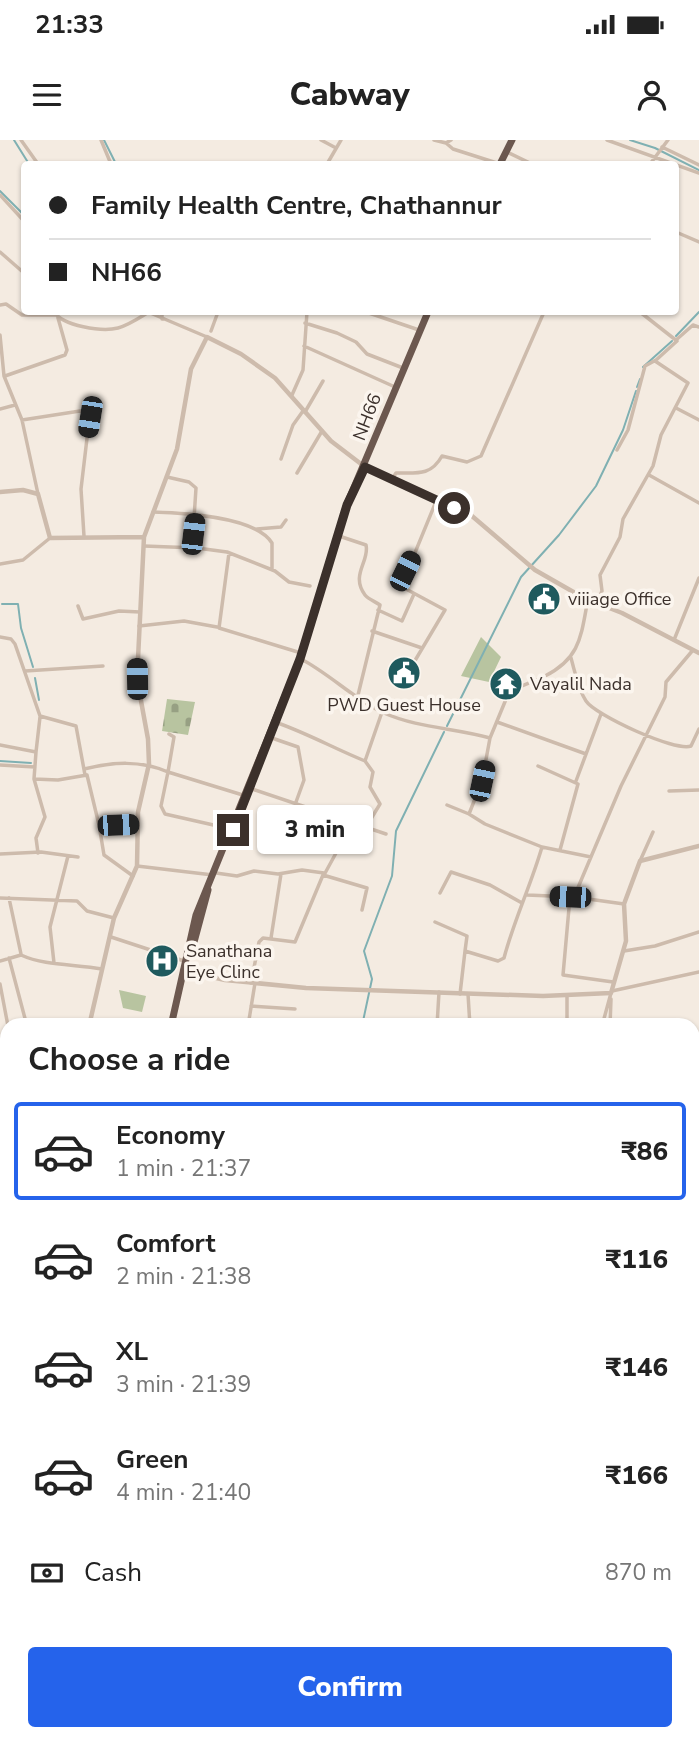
<!DOCTYPE html>
<html lang="en">
<head>
<meta charset="utf-8">
<style>
  :root { --surface:#fff; --page:#f2f2f2; --text:#222; --muted:#767676; --line:#e0e0e0; --accent:#2563eb }
  body { margin:0; font-family:"Nunito Sans",sans-serif; background:var(--page); color:var(--text); height:100vh; display:flex; flex-direction:column; font-size:26px; white-space:nowrap }
  * { box-sizing:border-box; margin:0 }
  p { font-size:23px; color:var(--muted) }
  .icon { flex:none; width:38px; height:38px; fill:none; stroke:currentColor; stroke-width:2; stroke-linecap:round; stroke-linejoin:round }
  .map { position:relative; flex:1; overflow:hidden }
  .sheet { position:absolute; left:0px; top:878px; width:700px; height:723px; display:flex; flex-direction:column; background:var(--surface); border-radius:21px 21px 0 0; box-shadow:0 2px 5px #0004 }
  .sheet>* { flex:none }
  .hud { position:absolute; left:21px; top:21px; width:658px; height:154px; border-radius:7px; box-shadow:0 2px 5px #0004; display:grid; align-content:center; height:154px; padding:0 28px; background:var(--surface) }
  .end { position:absolute; width:32px; height:32px; margin:-16px; border:9px solid #3b302b; background:#fff; box-shadow:0 0 0 4px #fff }
  .from { border-radius:50% }
  .bubble { position:absolute; height:49px; border-radius:7px; background:var(--surface); box-shadow:0 2px 5px #0004; font-size:23px; font-weight:800; line-height:49px; text-align:center }
  .car { position:absolute; width:21px; height:42px; margin:-21px -10px; border-radius:9px; box-shadow:0 0 5px 2px #0007; background:linear-gradient(#222 24%,#8ab4d8 0 40%,#222 0 76%,#8ab4d8 0 86%,#222 0) }
  .hud b { display:flex; align-items:center; gap:24px; height:66px; font-size:26px }
  .hud b+b { border-top:2px solid var(--line) }
  .hud i { width:18px; height:18px; background:var(--text) }
  ul { padding:0; list-style:none }
  li { display:flex; align-items:center; gap:21px; height:98px; margin:0 14px 10px; padding:0 14px; border:4px solid transparent; border-radius:7px }
  li div { flex:1 }
  li b { display:block; font-size:26px }
  li em { font-style:normal; font-weight:800 }
  li.current { border-color:var(--accent) }
  li>.icon { width:63px; height:63px; stroke-width:1.5 }
  h2 { padding:0 28px; font-size:32px; line-height:84px }
  .pay { display:flex; align-items:center; gap:18px; height:77px; padding:0 28px; font-size:26px }
  .pay p { margin-inline-start:auto }
  .button { display:flex; gap:14px; margin-top:auto; padding:14px 28px }
  .button a { flex:1; height:80px; border-radius:7px; background:var(--accent); color:#fff; font-size:28px; font-weight:800; line-height:80px; text-align:center }
  .status { display:flex; justify-content:space-between; align-items:center; height:49px; padding:0 35px; background:var(--surface); direction:ltr }
  .status svg { height:19px; fill:currentColor }
  header { display:flex; justify-content:space-between; align-items:center; height:91px; padding:0 28px; background:var(--surface); font-size:32px; font-weight:800 }
  .map>svg:first-child { display:block }
</style>
</head>
<body>
<div class="status"><b>21:33</b><svg viewBox="0 0 49 12"><path d="M0 12V9h3v3zM5 12V6h3v6zM10 12V3h3v9zM15 12V0h3v12zM26 1h20v11H26zM47 4h2v5h-2z"/></svg></div>
<header><svg class="icon" aria-label="menu" viewBox="0 0 24 24"><path d="M4 6h16M4 12h16M4 18h16"/></svg>Cabway<svg class="icon" aria-label="person" viewBox="0 0 24 24"><circle cx="12" cy="8" r="4"/><path d="M4 21q1-7 8-7t8 7"/></svg></header>
<div class="map">
<svg width="699" height="1600" viewBox="0 0 699 1600">
  <defs>
    <pattern id="cemetery-stones" width="16" height="16" patternUnits="userSpaceOnUse" patternTransform="scale(1.75)"><rect width="16" height="16" fill="#b8c4a0"/><path d="M2 7V4a2 2 0 0 1 4 0v3zM10 15v-3a2 2 0 0 1 4 0v3z" fill="#97a083"/></pattern>
  </defs>
  <rect width="100%" height="100%" fill="#f4ebe1"/>
  <!-- cemetery -->
  <path fill="url(#cemetery-stones)" d="M 167,559 L 195,562 L 188,595 L 162,591 Z"/>
  <!-- green -->
  <path fill="#b8c4a0" d="M 481,497 L 501,517 L 489,542 L 461,536 Z
    M 119,850 L 146,856 L 142,872 L 123,868 Z"/>
  <g fill="none" stroke-linecap="round" stroke-linejoin="round">
    <!-- stream -->
    <path stroke="#7fb0b2" stroke-width="2" d="M 14,0 L 29,24
      M 104,0 L 116,24
      M 630,0 L 655,8 L 699,30
      M 0,51 L 24,75
      M 676,196 L 699,172
      M 643,227 L 672,201
      M 637,247 L 640,239
      M 2,464 L 18,464 L 21,488 L 33,527
      M 35,538 L 39,560
      M 447,586 L 521,437 L 559,395 L 596,346 L 623,290 L 636,251
      M 0,621 L 31,623
      M 362,886 L 372,839 L 364,811 L 392,736 L 396,691 L 444,592
      M 693,1384 L 699,1389"/>
    <!-- minor -->
    <path stroke="#cdbbac" stroke-width="3.5" d="M 21,0 L 38,24
      M 101,0 L 111,24
      M 321,0 L 336,8
      M 434,0 L 446,3 L 451,0
      M 607,0 L 699,33
      M 446,3 L 453,9 L 500,24
      M 662,7 L 699,25
      M 507,12 L 532,24
      M 327,24 L 341,0
      M 650,24 L 668,0
      M 0,55 L 24,81
      M 676,92 L 699,102
      M 0,112 L 24,133
      M 0,165 L 6,164 L 22,175 L 55,175
      M 54,172 C 63,186 102,192 118,188 C 129,185 139,178 149,172
      M 148,172 L 207,197
      M 162,172 L 162,179
      M 366,172 L 419,190
      M 305,183 L 337,193 L 356,202 L 367,214 L 403,228
      M 211,191 L 218,172
      M 0,195 L 4,236 L 22,280 L 38,354
      M 676,200 L 693,185 L 699,187
      M 304,206 L 395,247
      M 5,236 L 65,215 L 67,210 L 58,178
      M 292,255 L 303,230 L 307,172
      M 676,268 L 699,280
      M 0,269 L 15,265
      M 305,272 L 323,241
      M 22,280 L 80,271 L 90,273 L 81,349 L 84,396
      M 617,310 L 628,290 L 645,226 L 656,220
      M 281,319 L 293,285 L 303,271
      M 297,333 L 322,291
      M 649,335 L 699,363
      M 167,337 L 189,342 L 196,348 L 193,394 L 197,408 L 227,412 L 275,431 L 289,442 L 310,446
      M 392,339 L 396,333 C 417,333 431,336 442,316 L 467,322 L 481,316 L 544,172
      M 153,372 C 183,373 255,376 272,403 L 272,430
      M 257,389 L 281,387 L 286,380
      M 339,396 L 366,405 C 370,421 350,435 365,455 C 368,459 376,462 380,465 L 358,555
      M 144,406 L 197,408
      M 229,413 L 219,488 L 301,513
      M 0,424 L 23,420 L 50,398
      M 597,463 L 602,451 L 600,435 L 620,397 L 623,379 L 653,326 L 661,295 L 688,243 L 655,221 L 677,201 L 640,172
      M 78,466 L 83,479 L 119,471 L 140,472
      M 378,470 L 402,481 L 414,454
      M 139,486 L 184,481 L 217,487
      M 372,491 L 422,508
      M 0,497 L 11,499 L 15,504 L 40,576 L 76,586 L 85,635
      M 674,500 L 699,438
      M 571,518 C 575,532 578,549 586,561 C 595,575 675,612 691,606 L 699,589
      M 301,519 C 330,534 355,560 384,573 C 418,588 455,588 490,598
      M 410,529 L 445,470 L 406,449 L 403,442 L 437,359
      M 25,531 L 103,526
      M 275,582 C 307,593 333,608 365,621
      M 497,582 L 586,614
      M 169,594 L 174,597 L 168,632 L 246,656
      M 269,597 L 298,607 L 304,640 L 296,662
      M 0,605 L 36,612 L 34,639 L 58,640 L 87,635 L 99,685 L 138,684
      M 36,612 L 40,577
      M 0,625 L 35,627
      M 538,626 L 578,644 L 560,710
      M 84,629 C 113,622 140,620 168,632 L 161,666 L 165,674 L 231,689
      M 34,639 L 45,677 L 36,698 L 38,713
      M 576,641 L 601,574
      M 249,648 L 386,694
      M 669,651 L 699,650
      M 447,665 L 469,674
      M 99,685 L 104,715 L 133,736
      M 366,687 L 380,664 L 370,647 L 373,632 L 365,621 L 382,572
      M 542,707 L 591,717
      M 0,714 L 41,712 L 78,717
      M 640,721 L 653,692
      M 137,726 L 213,735
      M 216,733 L 237,736 L 254,731 L 278,734 L 302,730 L 324,733
      M 324,735 L 353,682
      M 440,753 L 451,732 L 490,745 L 522,763
      M 527,755 L 574,757 L 624,764
      M 570,757 L 563,835 L 613,842
      M 574,757 L 621,646 L 665,557 L 666,542 L 693,510
      M 0,758 L 77,761 L 87,771 L 114,778
      M 9,758 L 21,814
      M 435,782 L 467,796 L 465,811
      M 111,797 L 184,821
      M 271,798 L 281,734
      M 624,811 L 655,806 L 699,792
      M 9,818 L 27,886
      M 0,821 L 21,815 C 45,826 75,824 102,829
      M 54,823 L 50,787 L 68,716
      M 251,843 L 259,802 L 263,798 L 295,802 L 323,735 L 367,748 L 362,770
      M 0,844 L 8,886
      M 612,851 L 699,832
      M 460,854 L 465,811 L 498,821 L 504,818 C 514,780 531,745 542,707 L 485,684 L 469,674 L 482,641 L 490,598 L 509,552 C 520,546 533,542 545,536 C 581,518 581,495 588,459
      M 468,854 L 470,886
      M 251,866 L 295,869
      M 248,886 L 255,843
      M 437,886 L 439,852
      M 567,886 L 567,855
      M 602,886 L 611,853
      M 610,886 L 611,859
      M 0,902 L 7,900
      M 693,903 L 699,902
      M 693,966 L 699,966
      M 0,1016 L 7,1029
      M 693,1038 L 699,1037
      M 693,1092 L 699,1092
      M 693,1105 L 698,1127 L 696,1146 L 699,1160
      M 0,1123 L 7,1124
      M 4,1124 L 7,1139
      M 0,1155 L 7,1156
      M 0,1191 L 7,1190
      M 693,1192 L 699,1191
      M 693,1275 L 699,1270
      M 0,1328 L 7,1327
      M 693,1338 L 699,1334
      M 693,1389 L 699,1396
      M 0,1390 L 6,1406
      M 0,1411 L 7,1406
      M 0,1503 L 7,1513
      M 693,1586 L 699,1588
      M 50,1594 L 52,1600
      M 172,1594 L 175,1600
      M 215,1594 L 216,1596
      M 290,1594 L 292,1600
      M 428,1594 L 429,1600
      M 526,1594 L 528,1600
      M 665,1594 L 665,1600
      M 102,1600 L 107,1594"/>
    <!-- tertiary -->
    <path stroke="#cdbbac" stroke-width="4.5" d="M 0,352 L 23,350 L 38,354 L 50,398 L 144,397 L 137,539 L 148,599 L 149,624 L 138,672 L 137,726 L 114,778 L 89,886
      M 144,397 L 177,309 L 191,229 L 207,197 L 241,214 L 275,238 L 331,301 L 365,327 L 472,376 L 535,430 L 584,458 L 622,473 L 699,513
      M 182,830 L 225,840 L 306,848 L 543,856 L 611,853 L 626,801 L 624,764 L 640,721 L 699,706"/>
    <!-- secondary -->
    <path stroke="#a18a7d" stroke-width="5" d="M 693,1517 L 699,1519"/>
    <!-- trunk -->
    <path stroke="#6c584f" stroke-width="7" d="M 500,24 L 512,0
      M 194,802 L 208,750
      M 171,886 L 196,775 L 300,519 L 347,364 L 428,172
      M 417,1594 L 418,1600
      M 423,1594 L 423,1600"/>
  </g>
  <g fill="none" stroke-linecap="round" stroke-linejoin="round">
    <!-- route -->
    <path stroke="#3b302b" stroke-width="9" d="M 233,690 L 300,519 L 347,365 L 365,327 L 454,368"/>
  </g>
  <!-- icons -->
  <defs>
    <symbol id="civic-disc" viewBox="-11 -11 22 22"><circle r="9.5" fill="#1f5a5e" stroke="#fbf5ee"/><path d="M-.6-6.5H3V-4.5H.6V-3L4-1V1h2V6H-6V1h2V-1L-.6-3ZM-1.2 2.5V6h2.4V2.5Z" fill="#fff"/></symbol>
    <symbol id="temple-disc" viewBox="-11 -11 22 22"><circle r="9.5" fill="#1f5a5e" stroke="#fbf5ee"/><path d="M0-6L5-2H3V0L6.5 2.5H4V6H1.5V3h-3V6H-4V2.5H-6.5L-3 0V-2H-5Z" fill="#fff"/></symbol>
    <symbol id="hospital-disc" viewBox="-11 -11 22 22"><circle r="9.5" fill="#1f5a5e" stroke="#fbf5ee"/><path d="M-5-5h3v3.5h4V-5h3V5h-3V1.5h-4V5h-3Z" fill="#fff"/></symbol>
  </defs>
  <g fill-rule="evenodd">
    <use href="#civic-disc" x="525" y="440" width="38" height="38"/>
    <use href="#civic-disc" x="385" y="514" width="38" height="38"/>
    <use href="#temple-disc" x="487" y="525" width="38" height="38"/>
    <use href="#hospital-disc" x="143" y="802" width="38" height="38"/>
  </g>
  <g text-anchor="middle" stroke-width="7" stroke-linejoin="round" paint-order="stroke">
    <!-- street labels -->
    <g font-size="18" fill="#3b302b" stroke="#fbf5ee">
      <text transform="translate(367 277) rotate(-69)" y="6">NH66</text>
    </g>
    <!-- poi labels -->
    <g font-size="18" fill="#3b302b" stroke="#fbf5ee" text-anchor="start">
      <text x="568" y="465">viiiage Office</text>
      <text x="530" y="550">Vayalil Nada</text>
      <text x="404" y="571" text-anchor="middle">PWD Guest House</text>
      <text x="186" y="817">Sanathana<tspan x="186" dy="21">Eye Clinc</tspan></text>
    </g>
  </g>
</svg>
<i class="end from" style="left:454px;top:368px"></i>
<i class="end" style="left:233px;top:690px"></i>
<div class="bubble" style="left:257px;top:665px;width:116px">3 min</div>
<i class="car" style="left:90px;top:277px;rotate:189deg"></i>
<i class="car" style="left:193px;top:394px;rotate:7deg"></i>
<i class="car" style="left:405px;top:431px;rotate:26deg"></i>
<i class="car" style="left:137px;top:539px;rotate:359deg"></i>
<i class="car" style="left:482px;top:641px;rotate:12deg"></i>
<i class="car" style="left:118px;top:685px;rotate:88deg"></i>
<i class="car" style="left:570px;top:757px;rotate:272deg"></i>
<div class="hud">
<b><i class="from"></i>Family Health Centre, Chathannur</b>
<b><i></i>NH66</b>
</div>
<section class="sheet">
<h2>Choose a ride</h2>
<ul>
<li class="current"><svg class="icon" aria-label="car" viewBox="0 0 24 24"><path d="M5 17H2v-5l4-1 3-4h7l3 4 3 1v5h-3M9 17h6M6 11h13"/><circle cx="7" cy="17" r="2"/><circle cx="17" cy="17" r="2"/></svg><div><b>Economy</b><p>1 min · 21:37</p></div><em>₹86</em></li>
<li><svg class="icon" aria-label="car" viewBox="0 0 24 24"><path d="M5 17H2v-5l4-1 3-4h7l3 4 3 1v5h-3M9 17h6M6 11h13"/><circle cx="7" cy="17" r="2"/><circle cx="17" cy="17" r="2"/></svg><div><b>Comfort</b><p>2 min · 21:38</p></div><em>₹116</em></li>
<li><svg class="icon" aria-label="car" viewBox="0 0 24 24"><path d="M5 17H2v-5l4-1 3-4h7l3 4 3 1v5h-3M9 17h6M6 11h13"/><circle cx="7" cy="17" r="2"/><circle cx="17" cy="17" r="2"/></svg><div><b>XL</b><p>3 min · 21:39</p></div><em>₹146</em></li>
<li><svg class="icon" aria-label="car" viewBox="0 0 24 24"><path d="M5 17H2v-5l4-1 3-4h7l3 4 3 1v5h-3M9 17h6M6 11h13"/><circle cx="7" cy="17" r="2"/><circle cx="17" cy="17" r="2"/></svg><div><b>Green</b><p>4 min · 21:40</p></div><em>₹166</em></li>
</ul>
<div class="pay"><svg class="icon" aria-label="cash" viewBox="0 0 24 24"><path d="M3 7h18v10H3z"/><circle cx="12" cy="12" r="2"/></svg>Cash<p>870 m</p></div>
<div class="button"><a>Confirm</a></div>
</section>
</div>
</body>
</html>
